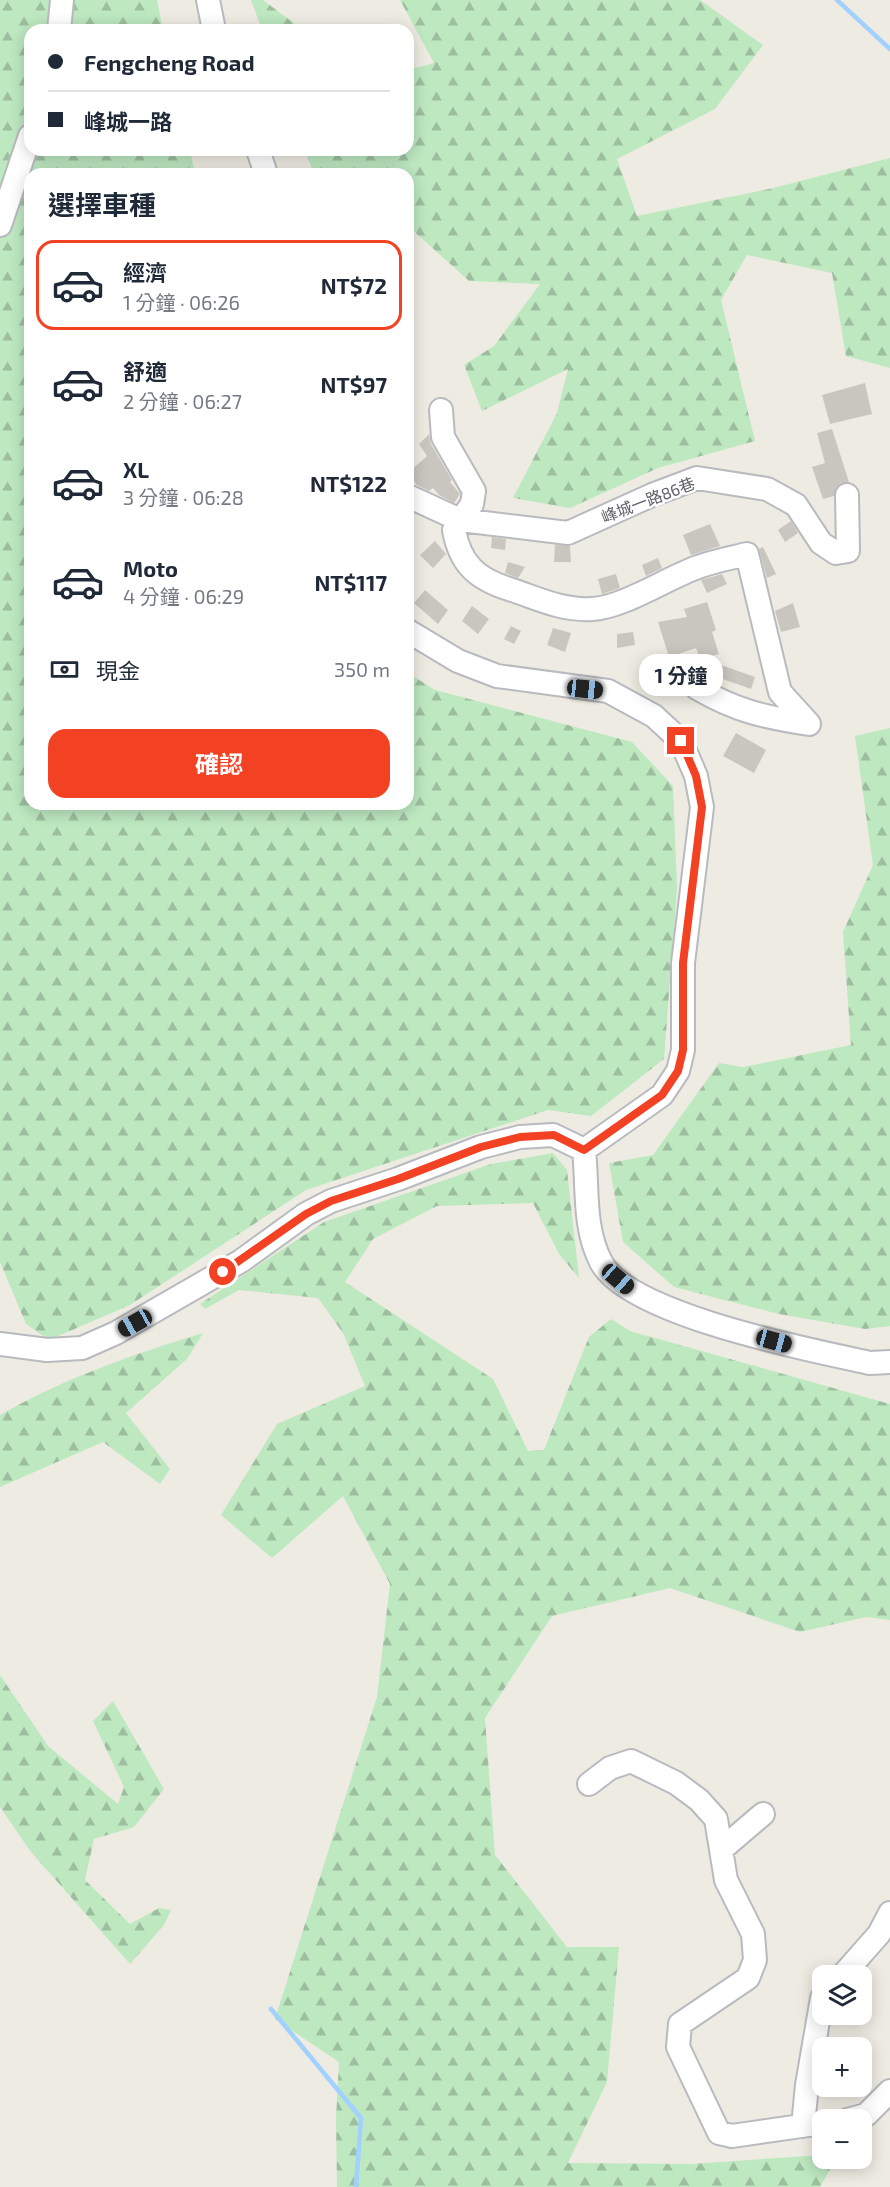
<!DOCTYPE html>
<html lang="zh-TW">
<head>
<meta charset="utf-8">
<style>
  :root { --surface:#fff; --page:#f6f6f7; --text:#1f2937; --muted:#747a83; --line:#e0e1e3; --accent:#f34124 }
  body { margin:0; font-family:"Exo 2","Noto Sans TC",sans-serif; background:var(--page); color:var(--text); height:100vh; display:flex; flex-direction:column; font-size:22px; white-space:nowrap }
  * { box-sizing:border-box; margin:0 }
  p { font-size:20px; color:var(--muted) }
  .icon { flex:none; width:33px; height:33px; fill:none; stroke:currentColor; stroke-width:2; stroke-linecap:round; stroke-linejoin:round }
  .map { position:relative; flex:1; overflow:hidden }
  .sheet { position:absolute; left:24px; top:168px; width:390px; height:642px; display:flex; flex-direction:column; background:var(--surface); border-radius:18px; box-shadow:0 3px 15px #0003 }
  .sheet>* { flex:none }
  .banner { position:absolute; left:24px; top:24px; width:390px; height:132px; border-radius:18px; box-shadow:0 3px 15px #0003; display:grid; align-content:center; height:132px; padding:0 24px; background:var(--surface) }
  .buttons { position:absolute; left:812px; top:1965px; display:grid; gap:12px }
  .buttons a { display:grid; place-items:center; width:60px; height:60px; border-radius:12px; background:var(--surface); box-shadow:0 3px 15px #0003; font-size:30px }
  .end { position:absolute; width:27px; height:27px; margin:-14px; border:8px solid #f34124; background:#fff; box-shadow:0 0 0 3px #fff }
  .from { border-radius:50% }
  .bubble { position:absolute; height:42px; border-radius:18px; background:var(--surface); box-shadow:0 3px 15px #0003; font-size:20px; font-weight:700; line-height:42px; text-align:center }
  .car { position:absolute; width:18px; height:36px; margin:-18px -9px; border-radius:8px; box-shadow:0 0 4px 2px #0007; background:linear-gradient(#222 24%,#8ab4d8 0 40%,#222 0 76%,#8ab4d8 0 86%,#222 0) }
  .banner b { display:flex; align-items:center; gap:21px; height:57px; font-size:22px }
  .banner b+b { border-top:2px solid var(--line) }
  .banner i { width:15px; height:15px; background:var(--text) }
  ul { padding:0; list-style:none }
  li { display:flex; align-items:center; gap:18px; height:90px; margin:0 12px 9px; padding:0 12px; border:3px solid transparent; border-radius:18px }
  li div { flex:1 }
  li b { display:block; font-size:22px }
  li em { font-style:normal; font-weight:700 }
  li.current { border-color:var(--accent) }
  li>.icon { width:54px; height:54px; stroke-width:1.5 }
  h2 { padding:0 24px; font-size:27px; line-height:72px }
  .pay { display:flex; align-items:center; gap:15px; height:66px; padding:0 24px; font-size:22px }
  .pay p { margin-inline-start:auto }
  .button { display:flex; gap:12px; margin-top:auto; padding:12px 24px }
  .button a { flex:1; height:69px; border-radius:18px; background:var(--accent); color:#fff; font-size:24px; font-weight:700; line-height:69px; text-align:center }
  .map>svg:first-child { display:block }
</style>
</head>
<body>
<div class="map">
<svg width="890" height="2187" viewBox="0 0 890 2187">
  <defs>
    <pattern id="forest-firs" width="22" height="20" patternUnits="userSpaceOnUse" patternTransform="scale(1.5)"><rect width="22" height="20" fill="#bde8c0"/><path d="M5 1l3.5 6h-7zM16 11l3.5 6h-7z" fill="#9dbfa0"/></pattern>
  </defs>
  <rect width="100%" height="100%" fill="#eeece2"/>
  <!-- forest -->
  <path fill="url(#forest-firs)" d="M 0,0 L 157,0 L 163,30 L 30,30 L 30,150 L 190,150 L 195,174 L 30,174 L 30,804 L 408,804 L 408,673 L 435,690 L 632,742 L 673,786 L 677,889 L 664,1059 L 591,1116 L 548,1110 L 306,1190 L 130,1305 L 49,1340 L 26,1324 L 0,1262 Z
    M 251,0 L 263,0 L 303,30 L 262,30 Z
    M 400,0 L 700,0 L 763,45 L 715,109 L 617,159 L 637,216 L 769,189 L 890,158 L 890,368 L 846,356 L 832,273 L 747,255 L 721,300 L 755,441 L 658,468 L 570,508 L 513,498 L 557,413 L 568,369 L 482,411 L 464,365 L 494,346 L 540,284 L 469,281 L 408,226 L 408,174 L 314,174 L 305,150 L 408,150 L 408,70 L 434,63 Z
    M 890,728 L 890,1326 L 865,1329 L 779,1314 L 674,1287 L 623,1242 L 609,1163 L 653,1155 L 719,1063 L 743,1067 L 851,1045 L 843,932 L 873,865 L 855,736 Z
    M 553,1153 L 567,1170 L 579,1278 L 559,1254 L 533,1203 L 437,1206 L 373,1239 L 345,1282 L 493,1379 L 528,1451 L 544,1450 L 589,1337 L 611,1319 L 630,1331 L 890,1404 L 890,1620 L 866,1617 L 800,1632 L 670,1588 L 552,1616 L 485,1718 L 495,1855 L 567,1947 L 619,1947 L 607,2082 L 568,2163 L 691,2164 L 822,2155 L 822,2158 L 836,2159 L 820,2187 L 337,2187 L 336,2118 L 339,2062 L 275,2019 L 377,1697 L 390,1584 L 343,1496 L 272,1558 L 221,1515 L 277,1424 L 365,1386 L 343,1333 L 318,1298 L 239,1290 L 205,1309 L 200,1304 L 324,1222 L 491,1164 Z
    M 203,1333 L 187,1359 L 126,1413 L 170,1469 L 160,1484 L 103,1442 L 0,1487 L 0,1415 C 65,1378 131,1355 203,1333 Z
    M 0,1675 L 48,1746 L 118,1804 L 124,1787 L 93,1721 L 113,1701 L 164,1789 L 134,1827 L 94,1839 L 85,1880 L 130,1924 L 159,1908 L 171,1910 L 164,1925 L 130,1964 L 31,1852 L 0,1807 Z"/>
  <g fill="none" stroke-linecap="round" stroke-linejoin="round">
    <!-- stream -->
    <path stroke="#a2d0ff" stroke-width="4.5" d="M 837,0 L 890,49
      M 271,2009 L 361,2118 L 356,2187"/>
  </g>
  <!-- building -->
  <path fill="#c9c6bf" d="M 865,383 L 872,414 L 830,424 L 822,395 Z
    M 832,429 L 849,482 L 840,484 L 834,496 L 823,499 L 812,467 L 825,463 L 817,433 Z
    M 429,434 L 431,444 L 452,480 L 450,482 L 460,494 L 454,503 L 439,495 L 433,488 L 429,491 L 417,485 L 408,473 L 427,456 L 419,444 Z
    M 791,521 L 798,533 L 785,542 L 778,530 Z
    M 710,524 L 720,546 L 691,555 L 683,535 Z
    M 492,537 L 506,539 L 505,550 L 491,548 Z
    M 435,541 L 446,554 L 433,568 L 420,555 Z
    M 555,545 L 570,546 L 571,562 L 554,562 Z
    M 763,547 L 776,574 L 767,578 L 759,549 Z
    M 658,558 L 662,568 L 646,576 L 642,565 Z
    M 508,562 L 525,567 L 518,578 L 505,573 Z
    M 616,574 L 620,588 L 602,594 L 598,579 Z
    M 722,574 L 727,584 L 707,593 L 701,580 Z
    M 425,590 L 448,610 L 438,624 L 414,603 Z
    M 707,602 L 716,630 L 712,632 L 719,654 L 700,659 L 696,648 L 669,657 L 658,622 L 687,617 L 684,609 Z
    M 793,603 L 800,627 L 781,632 L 775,611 Z
    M 472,606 L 489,619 L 478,634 L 462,621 Z
    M 511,626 L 521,631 L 514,644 L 504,639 Z
    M 553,628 L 571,633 L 565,652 L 547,645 Z
    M 633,632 L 635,645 L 617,648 L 617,634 Z
    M 721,665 L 755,677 L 751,689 L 717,677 Z
    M 736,733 L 766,750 L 754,773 L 723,756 Z"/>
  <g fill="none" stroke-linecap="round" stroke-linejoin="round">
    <defs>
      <path id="minor" d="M 208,0 L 214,30
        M 59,30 L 62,0
        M 258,150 L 266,174
        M 0,225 L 30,136
        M 441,410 L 443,437 L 474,491 L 472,504 L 454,530 C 460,564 477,579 509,589 C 537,598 562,611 592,609 C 622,608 669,577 698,567 C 714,561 731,558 747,554 L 780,692 L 809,724 C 764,717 736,711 697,688
        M 408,496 L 460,520 L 568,533 L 652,495 L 697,478 L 767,489 L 796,505 L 821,543 L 836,553 L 848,551 L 847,495
        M 408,631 L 458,661 L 497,676 L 608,691 L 654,716 L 681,741 L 696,776 L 702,807 L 683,963 L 683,1050 L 678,1071 L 662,1095 L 584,1150
        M 0,1344 L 47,1350 L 82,1348 L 116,1333 L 241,1261 L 306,1214 L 331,1201 L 398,1179 L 481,1147 L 520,1137 L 553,1135 L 584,1150 C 588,1187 583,1228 601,1262 C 629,1315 811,1350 870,1363 L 890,1362
        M 589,1784 L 610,1768 L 631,1761 L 676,1783 L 699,1800 L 716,1819 L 726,1880 L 753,1934 L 755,1960 L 748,1978 L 680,2024 L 678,2047 L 719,2133 L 732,2136 L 822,2123
        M 722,1849 L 763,1814
        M 842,1976 L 879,1934 L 890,1913
        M 847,2120 L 866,2115 L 890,2091
        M 803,2126 L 807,2085 L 822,1998"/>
    </defs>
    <!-- minor casing -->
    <use href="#minor" stroke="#b8babf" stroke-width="26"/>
    <!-- minor -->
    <use href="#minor" stroke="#fff" stroke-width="22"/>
  </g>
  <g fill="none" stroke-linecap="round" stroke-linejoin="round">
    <!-- route -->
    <path stroke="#f34124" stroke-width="8" d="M 223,1272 L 306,1214 L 331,1201 L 398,1179 L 481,1147 L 520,1137 L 554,1135 L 584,1150 L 662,1095 L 678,1071 L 683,1050 L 683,963 L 702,807 L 696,776 L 681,741"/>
  </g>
  <g text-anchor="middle" stroke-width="5" stroke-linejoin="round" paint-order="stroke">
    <!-- street labels -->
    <g font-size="16" fill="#5b5e64" stroke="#fff">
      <text transform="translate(648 500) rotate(-21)" y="6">峰城一路86巷</text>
    </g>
  </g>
</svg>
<div class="buttons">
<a><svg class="icon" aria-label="layers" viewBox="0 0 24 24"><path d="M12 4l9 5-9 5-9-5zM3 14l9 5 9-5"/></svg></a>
<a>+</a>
<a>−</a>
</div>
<i class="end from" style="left:223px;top:1272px"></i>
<i class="end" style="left:681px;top:741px"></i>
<div class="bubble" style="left:639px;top:654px;width:84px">1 分鐘</div>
<i class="car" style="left:585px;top:689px;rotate:96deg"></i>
<i class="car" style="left:618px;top:1279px;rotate:131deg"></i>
<i class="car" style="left:135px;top:1323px;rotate:241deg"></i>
<i class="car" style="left:774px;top:1341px;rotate:105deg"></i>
<div class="banner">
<b><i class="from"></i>Fengcheng Road</b>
<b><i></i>峰城一路</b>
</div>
<section class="sheet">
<h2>選擇車種</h2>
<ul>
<li class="current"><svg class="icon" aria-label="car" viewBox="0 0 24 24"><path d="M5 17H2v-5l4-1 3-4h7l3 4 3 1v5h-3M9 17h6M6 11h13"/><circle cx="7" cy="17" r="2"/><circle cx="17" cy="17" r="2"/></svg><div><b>經濟</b><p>1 分鐘 · 06:26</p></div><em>NT$72</em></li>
<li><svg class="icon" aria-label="car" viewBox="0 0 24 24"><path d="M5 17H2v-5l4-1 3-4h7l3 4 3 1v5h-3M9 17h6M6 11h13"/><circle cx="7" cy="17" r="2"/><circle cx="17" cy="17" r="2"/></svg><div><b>舒適</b><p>2 分鐘 · 06:27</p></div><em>NT$97</em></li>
<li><svg class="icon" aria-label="car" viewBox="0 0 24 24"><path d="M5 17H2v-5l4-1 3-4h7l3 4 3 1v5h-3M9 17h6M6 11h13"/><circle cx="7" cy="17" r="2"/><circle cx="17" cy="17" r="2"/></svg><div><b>XL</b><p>3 分鐘 · 06:28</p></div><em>NT$122</em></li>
<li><svg class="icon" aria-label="car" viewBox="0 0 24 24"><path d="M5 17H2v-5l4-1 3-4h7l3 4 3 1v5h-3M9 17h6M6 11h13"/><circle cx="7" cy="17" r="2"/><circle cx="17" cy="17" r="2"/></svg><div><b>Moto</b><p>4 分鐘 · 06:29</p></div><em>NT$117</em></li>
</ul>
<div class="pay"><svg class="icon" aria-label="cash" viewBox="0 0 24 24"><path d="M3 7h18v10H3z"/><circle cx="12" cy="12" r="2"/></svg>現金<p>350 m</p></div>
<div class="button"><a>確認</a></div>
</section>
</div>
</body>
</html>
